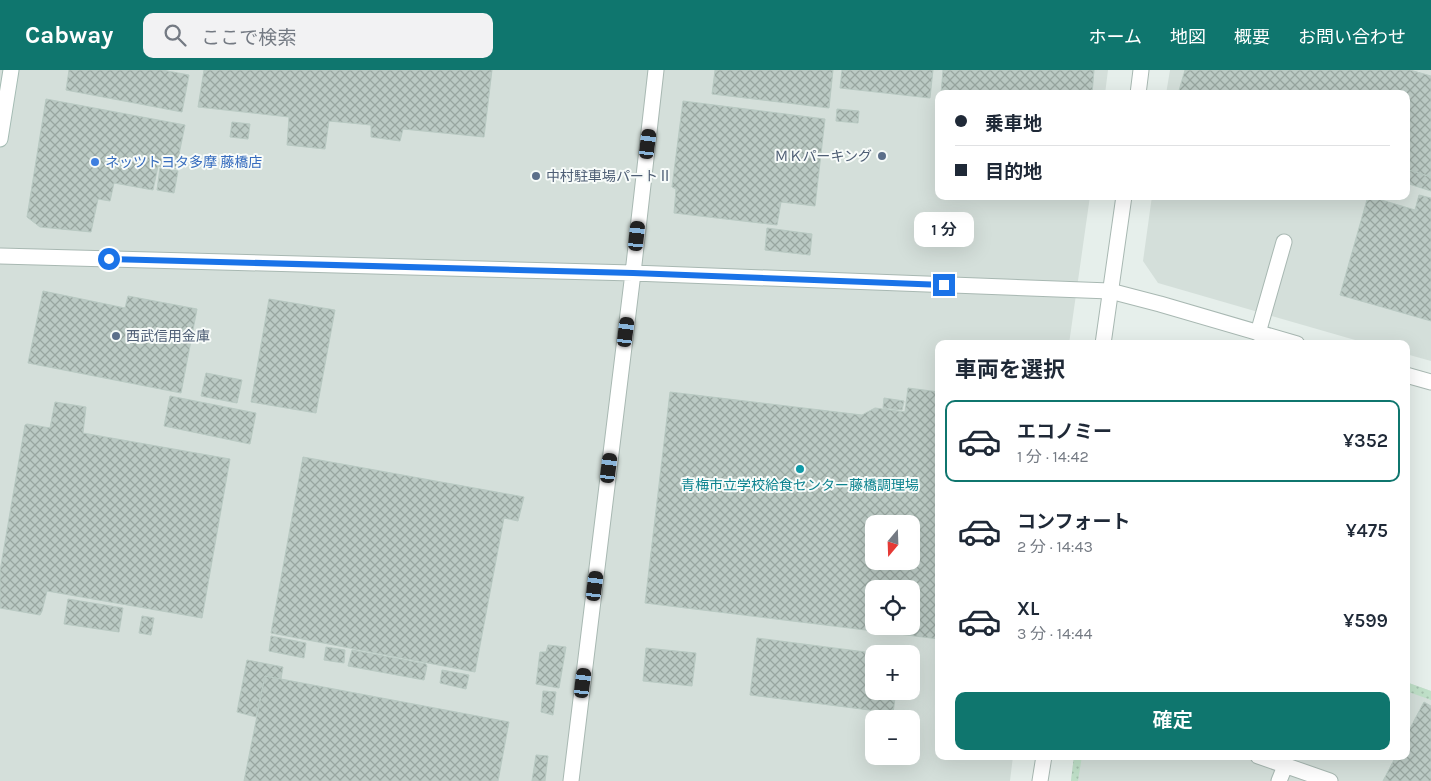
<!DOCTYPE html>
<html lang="ja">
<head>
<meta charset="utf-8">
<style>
  :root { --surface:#fff; --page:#f2f2f3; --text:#1f2937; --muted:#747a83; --line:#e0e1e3; --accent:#0f766e }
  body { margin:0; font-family:Karla,"Noto Sans JP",sans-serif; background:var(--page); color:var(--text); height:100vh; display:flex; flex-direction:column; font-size:19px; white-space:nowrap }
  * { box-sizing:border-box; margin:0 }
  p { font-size:16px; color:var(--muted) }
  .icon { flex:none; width:28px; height:28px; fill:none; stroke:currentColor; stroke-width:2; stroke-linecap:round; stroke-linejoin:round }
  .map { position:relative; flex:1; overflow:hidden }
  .details { position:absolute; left:935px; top:270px; width:475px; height:420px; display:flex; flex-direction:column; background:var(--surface); border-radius:10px; box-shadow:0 5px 20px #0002 }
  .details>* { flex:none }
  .hud { position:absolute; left:935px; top:20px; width:475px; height:110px; border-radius:10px; box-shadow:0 5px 20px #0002; display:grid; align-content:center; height:110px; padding:0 20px; background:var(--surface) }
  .needle { width:32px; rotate:199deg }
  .tools { position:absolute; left:865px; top:445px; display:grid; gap:10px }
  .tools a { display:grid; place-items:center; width:55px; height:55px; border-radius:10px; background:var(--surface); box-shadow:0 5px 20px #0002; font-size:25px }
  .end { position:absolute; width:22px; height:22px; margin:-11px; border:6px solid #1a73e8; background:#fff; box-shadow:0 0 0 2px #fff }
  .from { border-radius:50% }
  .bubble { position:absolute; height:35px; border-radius:10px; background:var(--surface); box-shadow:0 5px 20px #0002; font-size:16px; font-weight:600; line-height:35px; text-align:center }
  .car { position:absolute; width:15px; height:30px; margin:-15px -8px; border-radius:6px; box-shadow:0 0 4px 1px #0007; background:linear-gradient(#222 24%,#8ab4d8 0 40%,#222 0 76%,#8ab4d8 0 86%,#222 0) }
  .hud b { display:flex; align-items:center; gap:18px; height:48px; font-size:19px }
  .hud b+b { border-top:1px solid var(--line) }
  .hud i { width:12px; height:12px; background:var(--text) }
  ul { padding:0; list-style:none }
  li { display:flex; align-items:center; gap:15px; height:82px; margin:0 10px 8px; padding:0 10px; border:2px solid transparent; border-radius:10px }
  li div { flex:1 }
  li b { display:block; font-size:19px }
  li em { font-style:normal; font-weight:600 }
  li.on { border-color:var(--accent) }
  li>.icon { width:45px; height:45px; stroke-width:1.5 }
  h2 { padding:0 20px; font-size:22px; line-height:60px }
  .button { display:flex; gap:10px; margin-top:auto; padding:10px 20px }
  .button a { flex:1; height:58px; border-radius:10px; background:var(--accent); color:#fff; font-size:20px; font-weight:600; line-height:58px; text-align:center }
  header { display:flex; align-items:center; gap:30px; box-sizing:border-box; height:70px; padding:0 25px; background:var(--accent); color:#fff }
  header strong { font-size:24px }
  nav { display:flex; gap:28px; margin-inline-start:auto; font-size:18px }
  .search { width:350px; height:45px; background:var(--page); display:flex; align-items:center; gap:12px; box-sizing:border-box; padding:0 18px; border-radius:10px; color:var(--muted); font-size:19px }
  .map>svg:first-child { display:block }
</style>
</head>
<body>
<header>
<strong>Cabway</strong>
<div class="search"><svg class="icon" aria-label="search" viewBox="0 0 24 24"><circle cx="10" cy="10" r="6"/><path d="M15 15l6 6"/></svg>ここで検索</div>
<nav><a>ホーム</a><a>地図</a><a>概要</a><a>お問い合わせ</a></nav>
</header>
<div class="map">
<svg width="1431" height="711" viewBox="0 0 1431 711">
  <defs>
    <pattern id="grass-dots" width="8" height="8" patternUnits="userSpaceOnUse" patternTransform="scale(1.25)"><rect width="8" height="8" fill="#bfe0c8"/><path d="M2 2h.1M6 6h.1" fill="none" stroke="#a4c1ad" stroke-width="1.8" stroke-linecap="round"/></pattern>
    <pattern id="building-cross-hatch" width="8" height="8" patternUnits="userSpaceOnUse" patternTransform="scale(1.25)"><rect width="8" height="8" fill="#bbcac4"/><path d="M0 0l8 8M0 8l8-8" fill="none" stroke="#98a6a0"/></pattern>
  </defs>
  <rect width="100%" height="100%" fill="#e6efeb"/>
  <!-- built -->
  <path fill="#d4dfda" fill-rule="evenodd" d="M 0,0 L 1108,0 L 1105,24 L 939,24 L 939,126 L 1090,126 L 1069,274 L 939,274 L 939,686 L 1013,686 L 1010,711 L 0,711 ZM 874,454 L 911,454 L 911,491 L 874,491 ZM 874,519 L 911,519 L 911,556 L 874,556 ZM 874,584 L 911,584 L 911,621 L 874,621 ZM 874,649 L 911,649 L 911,686 L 874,686 Z
    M 1170,0 L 1431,0 L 1431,291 L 1406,284 L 1406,274 L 1369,274 L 1158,213 L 1143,191 L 1152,126 L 1406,126 L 1406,24 L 1166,24 Z
    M 1406,612 L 1431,621 L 1431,711 L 1071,711 L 1074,686 L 1406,686 Z"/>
  <!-- grass -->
  <path fill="url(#grass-dots)" d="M 1406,612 L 1431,621 L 1431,630 L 1406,621 Z
    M 1074,686 L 1082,686 L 1078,711 L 1071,711 Z"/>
  <!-- building -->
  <path fill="url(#building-cross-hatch)" stroke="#b8c9c2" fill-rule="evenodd" d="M 69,0 L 162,0 L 189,5 L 182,42 L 66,20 Z
    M 204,0 L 492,0 L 484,67 L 403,59 L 400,71 L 371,67 L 371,55 L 329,51 L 325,79 L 287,75 L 289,47 L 198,37 Z
    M 715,0 L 833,0 L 829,38 L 712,24 Z
    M 842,0 L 933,0 L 930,28 L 840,18 Z
    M 943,0 L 1094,0 L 1092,24 L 941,24 Z
    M 1185,0 L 1410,0 L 1431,6 L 1431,107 L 1406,99 L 1406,24 L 1178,24 Z
    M 46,29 L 185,55 L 176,99 L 158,96 L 153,120 L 114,113 L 110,131 L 98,129 L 91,162 L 40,157 L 27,147 Z
    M 683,31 L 825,49 L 815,136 L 781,132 L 777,155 L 674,143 L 676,119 L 672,117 Z
    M 837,39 L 859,41 L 858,53 L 836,51 Z
    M 232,52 L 250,54 L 248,69 L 230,67 Z
    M 160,98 L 178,101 L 174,123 L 157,120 Z
    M 1406,99 L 1431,107 L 1431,121 L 1406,113 Z
    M 1419,125 L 1431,128 L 1431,251 L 1340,225 L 1368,126 L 1415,140 Z
    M 767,158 L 812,164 L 810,185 L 765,180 Z
    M 43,221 L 125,238 L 128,226 L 197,239 L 181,323 L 28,293 Z
    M 269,229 L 335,240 L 316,343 L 251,332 Z
    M 206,303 L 242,310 L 237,333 L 201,326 Z
    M 908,318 L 939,322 L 939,569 L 645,533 L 670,322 L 862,345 L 875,338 L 905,342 ZM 874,454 L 911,454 L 911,491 L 874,491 ZM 874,519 L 911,519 L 911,556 L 874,556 Z
    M 170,326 L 256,343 L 250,374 L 164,356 Z
    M 884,328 L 904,331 L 902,340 L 883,338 Z
    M 55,332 L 86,337 L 83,363 L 230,389 L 202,548 L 47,521 L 42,541 L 40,545 L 0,538 L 0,501 L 25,355 L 27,354 L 50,358 Z
    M 303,387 L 524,427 L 518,451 L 504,448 L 475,602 L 271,563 Z
    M 68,529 L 123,538 L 119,562 L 64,554 Z
    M 142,546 L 154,548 L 151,565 L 139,563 Z
    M 271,566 L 306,573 L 304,588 L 269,581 Z
    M 757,568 L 881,584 L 874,584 L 874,621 L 896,621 L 893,643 L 750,625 Z
    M 548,575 L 566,577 L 559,618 L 536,614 L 540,582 L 546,582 Z
    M 326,577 L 345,580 L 344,593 L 324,590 Z
    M 646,578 L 696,583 L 692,616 L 643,611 Z
    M 352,580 L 426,594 L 427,596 L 424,610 L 348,596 Z
    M 247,590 L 283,597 L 281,609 L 265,606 L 256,647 L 237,642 Z
    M 442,600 L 469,605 L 466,619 L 440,613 Z
    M 265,606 L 509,652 L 498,711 L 244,711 Z
    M 543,621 L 556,622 L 553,645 L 541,642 Z
    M 1424,632 L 1431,636 L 1431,711 L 1383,711 L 1396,686 L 1406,686 L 1406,666 Z
    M 536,685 L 548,686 L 545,711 L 532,711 Z"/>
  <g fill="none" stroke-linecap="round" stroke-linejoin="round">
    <defs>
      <path id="service" d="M 1258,263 L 1284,172
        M 1258,686 L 1330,711
        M 1279,711 L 1285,696"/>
      <path id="minor" d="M 0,186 L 633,203 L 1110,221 L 1160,234 L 1297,274
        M 1406,305 L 1431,312
        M 571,711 L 633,203 L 656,0"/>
      <path id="tertiary" d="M 1138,24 L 1141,0
        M 1103,274 L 1124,126
        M 1040,711 L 1044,686"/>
      <path id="secondary" d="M 0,69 L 11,0"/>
    </defs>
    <!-- service casing -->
    <use href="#service" stroke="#a8b8b2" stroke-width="17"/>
    <!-- minor casing -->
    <use href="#minor" stroke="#a8b8b2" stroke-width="17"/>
    <!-- tertiary casing -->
    <use href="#tertiary" stroke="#a8b8b2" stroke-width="17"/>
    <!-- secondary casing -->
    <use href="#secondary" stroke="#a4bbb3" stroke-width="17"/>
    <!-- service -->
    <use href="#service" stroke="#fff" stroke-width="15"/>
    <!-- minor -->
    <use href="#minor" stroke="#fff" stroke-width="15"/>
    <!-- tertiary -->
    <use href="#tertiary" stroke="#fff" stroke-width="15"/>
    <!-- secondary -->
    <use href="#secondary" stroke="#fff" stroke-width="15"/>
  </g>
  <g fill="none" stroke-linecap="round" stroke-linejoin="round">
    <!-- route -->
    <path stroke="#1a73e8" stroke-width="6" d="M 109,189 L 633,203 L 944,215"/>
  </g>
  <!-- markers -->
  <g fill="#5c6f8a" stroke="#f7fbf9" stroke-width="2">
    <circle cx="882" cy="86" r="5"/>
    <circle cx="536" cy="106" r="5"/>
    <circle cx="116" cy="266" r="5"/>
  </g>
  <circle fill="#3f7fe0" stroke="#f7fbf9" stroke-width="2" cx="95" cy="92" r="5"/>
  <circle fill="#0f9aa8" stroke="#f7fbf9" stroke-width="2" cx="800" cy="399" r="5"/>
  <g text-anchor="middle" stroke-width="4" stroke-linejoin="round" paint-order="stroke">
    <!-- service labels -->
    <g font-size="14" fill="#4e5e75" stroke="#f7fbf9" text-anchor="start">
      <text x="872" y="91" text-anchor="end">ＭＫパーキング</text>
      <text x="546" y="111">中村駐車場パートⅡ</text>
      <text x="126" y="271">西武信用金庫</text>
    </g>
    <!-- shop labels -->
    <g font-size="14" fill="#366cbe" stroke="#f7fbf9" text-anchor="start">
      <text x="105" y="97">ネッツトヨタ多摩 藤橋店</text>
    </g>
    <!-- culture labels -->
    <g font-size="14" fill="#0d838f" stroke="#f7fbf9">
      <text x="800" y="420">青梅市立学校給食センター藤橋調理場</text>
    </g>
  </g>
</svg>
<div class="tools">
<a><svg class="needle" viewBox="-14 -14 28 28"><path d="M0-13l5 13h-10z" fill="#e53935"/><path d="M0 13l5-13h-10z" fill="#747a83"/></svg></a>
<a><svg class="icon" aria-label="locate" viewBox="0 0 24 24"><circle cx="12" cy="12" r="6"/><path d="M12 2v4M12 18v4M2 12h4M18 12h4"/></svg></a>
<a>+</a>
<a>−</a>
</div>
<i class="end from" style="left:109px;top:189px"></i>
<i class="end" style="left:944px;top:215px"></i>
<div class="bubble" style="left:914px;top:142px;width:60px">1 分</div>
<i class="car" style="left:648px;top:74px;rotate:7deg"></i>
<i class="car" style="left:637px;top:166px;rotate:6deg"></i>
<i class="car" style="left:626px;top:262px;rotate:7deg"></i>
<i class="car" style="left:609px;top:398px;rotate:7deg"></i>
<i class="car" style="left:595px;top:516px;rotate:7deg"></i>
<i class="car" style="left:583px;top:613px;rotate:7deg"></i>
<div class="hud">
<b><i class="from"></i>乗車地</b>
<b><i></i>目的地</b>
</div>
<section class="details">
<h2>車両を選択</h2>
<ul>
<li class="on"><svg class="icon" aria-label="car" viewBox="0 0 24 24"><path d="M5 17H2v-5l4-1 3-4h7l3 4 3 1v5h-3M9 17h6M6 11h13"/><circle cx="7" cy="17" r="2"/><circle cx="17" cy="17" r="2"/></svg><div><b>エコノミー</b><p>1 分 · 14:42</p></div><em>¥352</em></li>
<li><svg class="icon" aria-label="car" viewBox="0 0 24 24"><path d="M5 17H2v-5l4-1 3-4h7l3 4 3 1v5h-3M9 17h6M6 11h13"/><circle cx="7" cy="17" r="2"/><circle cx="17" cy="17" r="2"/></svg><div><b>コンフォート</b><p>2 分 · 14:43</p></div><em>¥475</em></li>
<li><svg class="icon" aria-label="car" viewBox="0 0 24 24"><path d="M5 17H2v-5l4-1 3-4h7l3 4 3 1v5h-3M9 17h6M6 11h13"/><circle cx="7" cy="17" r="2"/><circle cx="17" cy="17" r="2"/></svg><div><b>XL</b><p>3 分 · 14:44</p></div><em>¥599</em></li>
</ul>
<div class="button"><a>確定</a></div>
</section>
</div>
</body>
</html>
